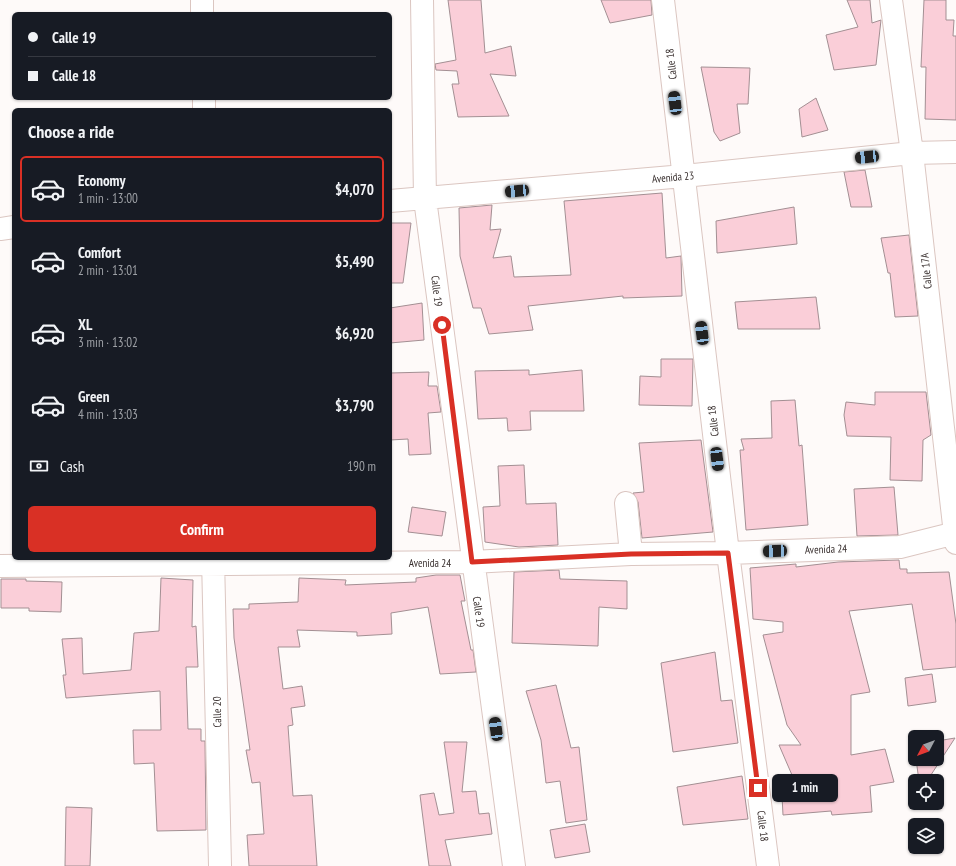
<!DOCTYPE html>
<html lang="en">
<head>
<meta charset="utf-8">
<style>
  :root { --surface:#171b24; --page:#242831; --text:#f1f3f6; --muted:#9ea1a6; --line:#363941; --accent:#d93025 }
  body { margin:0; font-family:"PT Sans Narrow",sans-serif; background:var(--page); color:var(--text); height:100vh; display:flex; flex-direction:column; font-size:15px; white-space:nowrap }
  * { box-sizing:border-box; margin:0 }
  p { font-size:13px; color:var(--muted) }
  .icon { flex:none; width:22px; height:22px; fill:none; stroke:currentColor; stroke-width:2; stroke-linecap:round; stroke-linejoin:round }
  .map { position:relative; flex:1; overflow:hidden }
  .side { position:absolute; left:12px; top:108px; width:380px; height:452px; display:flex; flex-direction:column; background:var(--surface); border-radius:6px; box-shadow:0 1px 3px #0004 }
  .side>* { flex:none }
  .guide { position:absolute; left:12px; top:12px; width:380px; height:88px; border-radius:6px; box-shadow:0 1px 3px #0004; display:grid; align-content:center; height:88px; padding:0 16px; background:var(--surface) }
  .needle { width:26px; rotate:229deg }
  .controls { position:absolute; left:908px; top:730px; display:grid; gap:8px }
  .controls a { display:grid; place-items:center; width:36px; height:36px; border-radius:6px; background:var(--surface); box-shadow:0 1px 3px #0004; font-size:20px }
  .end { position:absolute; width:18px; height:18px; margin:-9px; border:5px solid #d93025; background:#fff; box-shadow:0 0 0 2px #fff }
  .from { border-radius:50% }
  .bubble { position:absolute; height:28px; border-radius:6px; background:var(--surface); box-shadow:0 1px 3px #0004; font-size:13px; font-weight:600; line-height:28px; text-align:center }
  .car { position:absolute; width:12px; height:24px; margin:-12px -6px; border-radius:5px; box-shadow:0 0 3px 1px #0007; background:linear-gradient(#222 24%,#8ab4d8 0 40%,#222 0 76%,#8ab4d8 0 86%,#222 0) }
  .guide b { display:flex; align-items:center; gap:14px; height:38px; font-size:15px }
  .guide b+b { border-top:1px solid var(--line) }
  .guide i { width:10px; height:10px; background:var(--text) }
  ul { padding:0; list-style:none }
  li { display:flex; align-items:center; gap:12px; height:66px; margin:0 8px 6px; padding:0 8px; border:2px solid transparent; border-radius:6px }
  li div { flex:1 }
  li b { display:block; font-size:15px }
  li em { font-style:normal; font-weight:600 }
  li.active { border-color:var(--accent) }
  li>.icon { width:36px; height:36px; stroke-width:1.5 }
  h2 { padding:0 16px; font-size:18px; line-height:48px }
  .pay { display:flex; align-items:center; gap:10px; height:44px; padding:0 16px; font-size:15px }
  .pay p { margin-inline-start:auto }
  .action { display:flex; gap:8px; margin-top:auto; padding:8px 16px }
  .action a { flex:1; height:46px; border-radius:6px; background:var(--accent); color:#fff; font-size:16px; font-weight:600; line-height:46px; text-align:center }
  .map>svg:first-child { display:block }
</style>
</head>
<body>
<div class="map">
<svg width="956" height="866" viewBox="0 0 956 866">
  <rect width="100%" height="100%" fill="#fefaf9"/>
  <!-- building -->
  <path fill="#faced8" stroke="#a38f93" d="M 448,0 L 481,0 L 485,53 L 511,46 L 516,76 L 490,74 L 509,116 L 458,117 L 452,84 L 459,84 L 457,71 L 436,70 L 435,64 L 456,60 Z
    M 601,0 L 651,0 L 652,15 L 610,23 Z
    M 847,0 L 870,0 L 872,23 L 881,20 L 876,65 L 834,70 L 826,35 L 858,27 Z
    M 924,0 L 946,0 L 946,20 L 954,20 L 953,36 L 956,36 L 956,120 L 925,119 L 926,67 L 921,67 Z
    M 701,67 L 750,68 L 748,104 L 737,104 L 740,133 L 720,141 L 714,132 Z
    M 816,98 L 828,130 L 802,137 L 799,109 Z
    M 865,170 L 872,207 L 851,207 L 844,172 Z
    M 662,193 L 666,258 L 681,256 L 682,296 L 623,298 L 623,296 L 528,306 L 533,330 L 489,334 L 481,308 L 473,308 L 460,256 L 459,208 L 492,205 L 490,230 L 501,229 L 493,258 L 511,256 L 514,277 L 571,275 L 564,201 Z
    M 794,207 L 797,244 L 717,253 L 716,221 Z
    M 390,223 L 411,223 L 403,283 L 390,283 Z
    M 909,235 L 918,316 L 895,317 L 890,273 L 888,273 L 881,238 Z
    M 816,297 L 820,329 L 738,329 L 735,302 Z
    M 422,303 L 424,340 L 390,343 L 390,308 Z
    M 661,359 L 693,359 L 692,406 L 639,405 L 640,376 L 661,377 Z
    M 529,370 L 529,375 L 582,370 L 584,411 L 530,411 L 531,430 L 508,431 L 507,418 L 478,419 L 475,371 Z
    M 429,372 L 428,386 L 437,386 L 441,412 L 428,413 L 431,454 L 409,455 L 408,439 L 390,440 L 390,373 Z
    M 875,392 L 926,392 L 931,435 L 923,440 L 922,481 L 890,480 L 891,437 L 847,436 L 844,415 L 846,402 L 875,405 Z
    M 795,400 L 799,446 L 802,445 L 808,525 L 746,530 L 740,450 L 744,450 L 741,439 L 772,438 L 771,401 Z
    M 701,440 L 713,532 L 642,538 L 638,502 L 633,493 L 644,492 L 639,443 Z
    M 524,465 L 526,504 L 556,503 L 558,545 L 519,547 L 485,542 L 483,507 L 500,506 L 498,466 Z
    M 894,487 L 898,535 L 857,536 L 854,489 Z
    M 412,507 L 446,512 L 442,536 L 408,532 Z
    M 899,560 L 900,569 L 907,569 L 907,573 L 949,572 L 956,624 L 956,667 L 923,670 L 912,604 L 849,611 L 870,692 L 851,695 L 851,755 L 885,749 L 894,782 L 870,786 L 872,812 L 832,815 L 831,811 L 783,815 L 781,777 L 792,775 L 779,745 L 801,745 L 787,725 L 763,635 L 783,632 L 783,622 L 753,619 L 750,568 L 796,564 L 796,567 L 838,562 Z
    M 559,570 L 560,579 L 627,581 L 627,609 L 599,607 L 598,646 L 512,643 L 514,572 Z
    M 436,575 L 460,575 L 465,601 L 461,601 L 471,650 L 473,650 L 476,672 L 440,674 L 428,607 L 391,613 L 392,634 L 357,636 L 357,632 L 297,630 L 300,647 L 278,647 L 283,689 L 302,686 L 305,706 L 291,708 L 293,725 L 288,726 L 293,796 L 312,795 L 317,866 L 249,866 L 247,835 L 264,834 L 260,782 L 252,783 L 246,750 L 250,750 L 234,638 L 233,609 L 249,609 L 249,604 L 298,602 L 299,578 L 346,580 L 345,585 L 416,582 L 416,578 Z
    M 161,578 L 193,580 L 192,627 L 196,626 L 198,667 L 186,667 L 188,729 L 201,729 L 201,741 L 205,741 L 206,830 L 157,831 L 154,763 L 134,764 L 133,730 L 161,730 L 160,691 L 66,698 L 63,675 L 66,675 L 62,639 L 82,638 L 83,674 L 131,670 L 134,633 L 159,631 Z
    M 1,579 L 26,579 L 26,581 L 62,582 L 61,612 L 29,611 L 29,608 L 1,608 Z
    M 715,652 L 721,701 L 732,700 L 738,743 L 673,752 L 661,663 Z
    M 932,674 L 936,702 L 908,706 L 905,678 Z
    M 556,685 L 571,748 L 579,747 L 587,820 L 566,823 L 560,781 L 546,783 L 541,740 L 526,691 Z
    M 955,738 L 927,781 L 919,781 L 916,759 L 937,759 L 937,741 Z
    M 444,742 L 467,742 L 462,792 L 476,791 L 479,814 L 489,813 L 492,834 L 445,840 L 451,866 L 429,866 L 420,795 L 434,793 L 439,815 L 454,813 Z
    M 742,776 L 748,819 L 683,825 L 677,787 Z
    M 66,807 L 92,808 L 90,866 L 65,866 Z
    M 585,824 L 590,852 L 555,858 L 550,830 Z"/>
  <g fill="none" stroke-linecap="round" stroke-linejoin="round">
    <defs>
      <path id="minor" d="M 202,0 L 202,14
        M 422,0 L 425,199 L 514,866
        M 663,0 L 728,553 L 768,866
        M 891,0 L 912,153 L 956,543
        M 204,98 L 204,110
        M 390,201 L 684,176 L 912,153 L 956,152
        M 0,229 L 14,227
        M 626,503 L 631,554
        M 213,558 L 220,866
        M 0,566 L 472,562 L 631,554 L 728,553 L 900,547 L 956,533"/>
    </defs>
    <!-- minor casing -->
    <use href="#minor" stroke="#dbc6c1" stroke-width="24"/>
    <!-- minor -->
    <use href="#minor" stroke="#fff" stroke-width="22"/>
  </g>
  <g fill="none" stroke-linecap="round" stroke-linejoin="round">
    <!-- route -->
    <path stroke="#d93025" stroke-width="5" d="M 442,325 L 472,562 L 631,554 L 728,553 L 758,788"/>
  </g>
  <g text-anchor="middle" stroke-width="4" stroke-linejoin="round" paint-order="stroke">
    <!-- street labels -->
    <g font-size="11" fill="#382f2e" stroke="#fff">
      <text transform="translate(671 64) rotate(-97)" y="4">Calle 18</text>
      <text transform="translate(673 177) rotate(-5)" y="4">Avenida 23</text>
      <text transform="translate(926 271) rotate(-96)" y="4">Calle 17A</text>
      <text transform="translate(437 291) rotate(83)" y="4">Calle 19</text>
      <text transform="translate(713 421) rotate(-97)" y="4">Calle 18</text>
      <text transform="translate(826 549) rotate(-2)" y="4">Avenida 24</text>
      <text x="430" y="567">Avenida 24</text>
      <text transform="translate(479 612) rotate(82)" y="4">Calle 19</text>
      <text transform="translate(217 712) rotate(-91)" y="4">Calle 20</text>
      <text transform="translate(763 826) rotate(83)" y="4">Calle 18</text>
    </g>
  </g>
</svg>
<div class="controls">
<a><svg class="needle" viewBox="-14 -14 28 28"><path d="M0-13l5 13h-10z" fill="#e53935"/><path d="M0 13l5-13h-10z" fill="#9ea1a6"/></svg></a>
<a><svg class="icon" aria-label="locate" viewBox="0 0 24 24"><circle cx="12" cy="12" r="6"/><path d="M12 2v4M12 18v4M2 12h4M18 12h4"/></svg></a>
<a><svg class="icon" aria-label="layers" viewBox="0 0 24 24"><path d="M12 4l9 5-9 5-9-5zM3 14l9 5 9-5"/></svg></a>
</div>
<i class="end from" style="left:442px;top:325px"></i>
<i class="end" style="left:758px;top:788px"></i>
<div class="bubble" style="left:772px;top:774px;width:66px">1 min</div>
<i class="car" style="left:675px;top:103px;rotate:353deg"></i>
<i class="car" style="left:867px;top:157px;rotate:264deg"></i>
<i class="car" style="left:517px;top:191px;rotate:265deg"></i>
<i class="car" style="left:702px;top:333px;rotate:353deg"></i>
<i class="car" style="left:717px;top:459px;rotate:173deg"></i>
<i class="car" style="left:775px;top:551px;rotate:268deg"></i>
<i class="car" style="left:496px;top:729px;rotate:352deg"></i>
<div class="guide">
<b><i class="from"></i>Calle 19</b>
<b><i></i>Calle 18</b>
</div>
<section class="side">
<h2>Choose a ride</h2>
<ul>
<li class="active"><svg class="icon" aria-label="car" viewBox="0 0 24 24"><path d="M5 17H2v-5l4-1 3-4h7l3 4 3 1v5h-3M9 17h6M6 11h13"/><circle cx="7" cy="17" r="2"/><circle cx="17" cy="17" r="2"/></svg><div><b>Economy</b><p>1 min · 13:00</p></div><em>$4,070</em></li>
<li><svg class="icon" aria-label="car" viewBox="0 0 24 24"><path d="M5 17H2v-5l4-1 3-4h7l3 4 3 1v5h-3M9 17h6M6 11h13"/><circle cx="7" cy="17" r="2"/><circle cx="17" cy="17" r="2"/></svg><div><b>Comfort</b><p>2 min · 13:01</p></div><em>$5,490</em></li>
<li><svg class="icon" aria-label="car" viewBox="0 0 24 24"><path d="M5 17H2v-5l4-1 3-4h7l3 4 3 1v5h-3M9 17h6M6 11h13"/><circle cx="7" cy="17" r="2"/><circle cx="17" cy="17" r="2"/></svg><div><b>XL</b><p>3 min · 13:02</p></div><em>$6,920</em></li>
<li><svg class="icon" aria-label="car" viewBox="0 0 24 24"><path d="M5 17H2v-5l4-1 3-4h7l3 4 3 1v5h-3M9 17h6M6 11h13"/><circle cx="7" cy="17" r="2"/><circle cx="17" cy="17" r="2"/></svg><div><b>Green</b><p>4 min · 13:03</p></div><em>$3,790</em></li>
</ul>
<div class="pay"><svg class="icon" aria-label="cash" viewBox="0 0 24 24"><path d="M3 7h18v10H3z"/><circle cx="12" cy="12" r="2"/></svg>Cash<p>190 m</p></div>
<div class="action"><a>Confirm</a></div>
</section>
</div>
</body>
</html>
